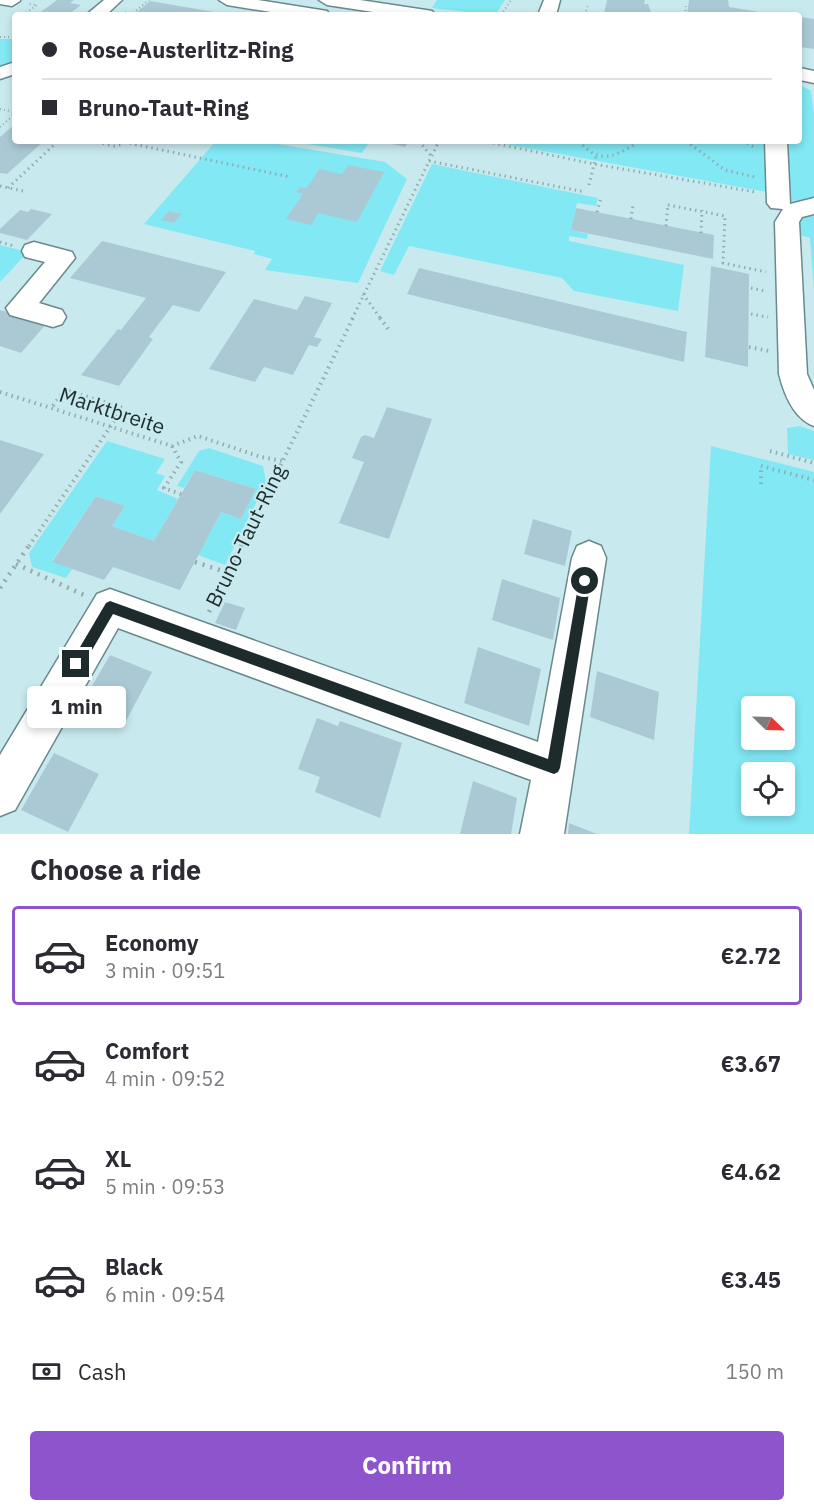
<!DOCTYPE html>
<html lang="en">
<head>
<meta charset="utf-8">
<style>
  :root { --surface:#fff; --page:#f2f2f3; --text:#2b2b33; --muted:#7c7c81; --line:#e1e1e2; --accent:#8d54cc }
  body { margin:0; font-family:"IBM Plex Sans",sans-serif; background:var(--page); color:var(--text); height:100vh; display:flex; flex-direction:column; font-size:22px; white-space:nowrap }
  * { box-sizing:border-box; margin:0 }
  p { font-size:20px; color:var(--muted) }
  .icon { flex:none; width:33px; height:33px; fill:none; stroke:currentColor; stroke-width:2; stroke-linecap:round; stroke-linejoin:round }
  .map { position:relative; height:834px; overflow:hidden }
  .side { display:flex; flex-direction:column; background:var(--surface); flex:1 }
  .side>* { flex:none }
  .banner { position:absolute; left:12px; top:12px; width:790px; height:132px; border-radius:6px; box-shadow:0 3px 9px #0003; display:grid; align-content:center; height:132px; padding:0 30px; background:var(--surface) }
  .needle { width:39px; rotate:113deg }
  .fabs { position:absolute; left:741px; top:696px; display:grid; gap:12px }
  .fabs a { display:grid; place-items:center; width:54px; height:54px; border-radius:6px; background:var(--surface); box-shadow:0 3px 9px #0003; font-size:30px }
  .end { position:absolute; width:27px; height:27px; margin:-14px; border:8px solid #1e2b2c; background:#fff; box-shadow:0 0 0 3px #fff }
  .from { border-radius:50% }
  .bubble { position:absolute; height:42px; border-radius:6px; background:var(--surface); box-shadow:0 3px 9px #0003; font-size:20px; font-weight:700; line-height:42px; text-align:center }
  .banner b { display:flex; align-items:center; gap:21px; height:57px; font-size:22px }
  .banner b+b { border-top:2px solid var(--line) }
  .banner i { width:15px; height:15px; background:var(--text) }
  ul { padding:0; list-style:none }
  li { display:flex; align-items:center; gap:18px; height:99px; margin:0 12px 9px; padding:0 18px; border:3px solid transparent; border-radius:6px }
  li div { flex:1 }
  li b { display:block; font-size:22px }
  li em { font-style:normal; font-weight:700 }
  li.current { border-color:var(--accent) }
  li>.icon { width:54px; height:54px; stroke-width:1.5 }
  h2 { padding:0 30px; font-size:27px; line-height:72px }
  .pay { display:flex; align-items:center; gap:15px; height:66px; padding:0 30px; font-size:22px }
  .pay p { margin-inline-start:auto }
  .button { display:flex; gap:12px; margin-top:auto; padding:12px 30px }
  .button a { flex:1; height:69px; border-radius:6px; background:var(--accent); color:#fff; font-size:24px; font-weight:700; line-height:69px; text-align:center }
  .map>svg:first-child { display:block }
</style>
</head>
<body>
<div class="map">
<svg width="814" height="834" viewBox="0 0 814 834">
  <rect width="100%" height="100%" fill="#c8eaee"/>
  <!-- green -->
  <path fill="#81e8f4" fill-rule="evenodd" d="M 437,0 L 505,0 L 495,15 L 432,8 Z
    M 0,39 L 15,39 L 15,62 L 0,67 Z
    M 800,85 L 811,91 L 814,114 L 814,199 L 790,201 L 772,193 L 489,141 L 800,141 Z
    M 216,141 L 260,141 L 385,162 L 407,179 L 358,283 L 265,270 L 272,259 L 254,254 L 255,251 L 144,224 Z
    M 289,141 L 370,141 L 362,153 Z
    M 432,164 L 598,198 L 596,206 L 577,203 L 571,230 L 588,234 L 587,239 L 569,236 L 569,241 L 684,265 L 678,311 L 574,291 L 562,278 L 409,246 L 394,275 L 380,271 Z
    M 814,212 L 814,290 L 810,238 L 795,234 L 796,223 L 802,217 Z
    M 0,245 L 28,252 L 0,282 Z
    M 800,426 L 814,431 L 814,460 L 788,454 L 787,428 Z
    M 107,441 L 165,459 L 156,473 L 165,476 L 157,490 L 178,499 L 154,541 L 112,526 L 125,506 L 96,496 L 52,561 L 72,569 L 66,578 L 32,567 L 29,553 Z
    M 711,446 L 814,472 L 814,834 L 689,834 ZM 752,706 L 784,706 L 784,740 L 752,740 ZM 752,772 L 784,772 L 784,806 L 752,806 Z
    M 209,448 L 263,466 L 266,483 L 225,565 L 198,555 L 221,512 L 241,519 L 256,489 L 195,470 L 184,488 L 177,486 L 199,451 Z"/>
  <!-- building -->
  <path fill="#abc9d5" d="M 57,0 L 74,0 L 70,3 L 81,5 L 68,15 L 38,14 Z
    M 607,0 L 645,0 L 644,4 L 648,4 L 651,12 L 649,15 L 609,15 L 604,13 Z
    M 689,0 L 728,0 L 729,7 L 777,15 L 687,15 Z
    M 150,1 L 226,14 L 226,15 L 154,15 L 137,12 Z
    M 800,17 L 814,19 L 814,49 L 800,47 Z
    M 15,124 L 15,141 L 44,141 L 7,174 L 0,173 L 0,137 Z
    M 379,141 L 409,141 L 405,147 Z
    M 348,165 L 384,172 L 357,222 L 318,213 L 311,225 L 286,219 L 303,194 L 296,192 L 300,187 L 307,188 L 319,169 L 342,174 Z
    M 576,208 L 714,235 L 713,259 L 571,230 Z
    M 31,209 L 52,214 L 27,240 L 0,233 L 0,229 L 20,210 L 28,212 Z
    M 169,211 L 182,214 L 174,223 L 161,220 Z
    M 102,241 L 226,272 L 199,312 L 173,305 L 149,337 L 153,339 L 119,386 L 81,375 L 118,329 L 121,330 L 146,298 L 70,278 Z
    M 711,266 L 749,274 L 748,367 L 705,357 Z
    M 419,268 L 687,332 L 684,362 L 407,294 Z
    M 305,296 L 332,303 L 314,337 L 322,339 L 317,347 L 309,345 L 293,375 L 264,367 L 255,382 L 209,369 L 254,299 L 297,310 Z
    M 0,310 L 47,323 L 21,353 L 0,346 Z
    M 387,407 L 432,419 L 389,539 L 339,523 L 364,462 L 352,458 L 361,437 L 365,435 L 374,438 Z
    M 0,440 L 44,454 L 0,514 Z
    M 195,470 L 256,489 L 241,519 L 221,512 L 180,590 L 113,567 L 104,580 L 52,562 L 96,496 L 125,506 L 112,526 L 154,541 Z
    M 533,519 L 572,531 L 565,566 L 524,554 Z
    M 502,579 L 560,598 L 553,640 L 492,620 Z
    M 225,602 L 245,608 L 236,630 L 215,623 Z
    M 478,647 L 541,669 L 529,726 L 464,703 Z
    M 110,655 L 152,672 L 126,721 L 82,703 Z
    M 597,671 L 659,692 L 654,740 L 590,717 Z
    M 317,718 L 338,726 L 340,721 L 402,743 L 380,818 L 315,792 L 320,777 L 298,769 Z
    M 54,753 L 99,774 L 68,832 L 21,810 Z
    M 473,781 L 517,798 L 511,834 L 460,834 Z
    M 569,823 L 597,834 L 568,834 Z"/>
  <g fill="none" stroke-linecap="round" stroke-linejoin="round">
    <defs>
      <path id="minor" d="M 0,0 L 20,0 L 20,1 L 12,6 L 0,4 Z
        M 104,0 L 122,0 L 106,15 L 86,15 Z
        M 219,0 L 258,0 L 321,10 L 327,11 L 330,15 L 289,15 L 227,5 Z
        M 319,0 L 360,0 L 426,10 L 432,11 L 435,15 L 393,15 L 327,5 Z
        M 544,0 L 560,0 L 556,15 L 538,15 Z
        M 15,62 L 15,74 L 0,79 L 0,67 Z
        M 800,68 L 814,71 L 814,83 L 800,80 Z
        M 765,141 L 787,141 L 790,204 L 814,198 L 814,214 L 802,217 L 799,222 L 807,374 L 814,390 L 814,426 C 794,419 784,394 779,374 L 775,222 L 783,209 L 771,208 L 767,203 Z
        M 34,242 L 72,252 L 75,258 L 39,303 L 62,310 L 66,317 L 62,324 L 53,327 L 10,315 L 6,308 L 45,262 L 25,257 L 22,251 L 25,245 Z
        M 589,541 L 601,546 L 606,558 L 564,834 L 520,834 L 531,780 L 118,628 L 15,810 L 0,816 L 0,755 L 97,594 L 110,589 L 538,742 L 572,558 L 577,546 Z"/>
    </defs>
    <!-- minor casing -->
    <use href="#minor" stroke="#6a898d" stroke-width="3"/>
    <!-- path-far3 -->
    <path stroke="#91acaf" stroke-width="2" stroke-dasharray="1 3" stroke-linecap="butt" d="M 125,12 L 140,15
      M 26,13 L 37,5 L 27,4
      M 133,13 L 149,0
      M 501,15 L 511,0
      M 585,15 L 588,5
      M 685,15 L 686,4
      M 0,37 L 15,37
      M 0,109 L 15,112
      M 0,127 L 15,114"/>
    <!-- path-far2 -->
    <path stroke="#91acaf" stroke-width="3" stroke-dasharray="1.5 4" stroke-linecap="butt" d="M 92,141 L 114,146 L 124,144
      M 119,141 L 290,177
      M 419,141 L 431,156
      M 482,141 L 494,142
      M 579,141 C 600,166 616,156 640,141
      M 686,141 L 725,170 L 755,177
      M 742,141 L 754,147
      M 493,143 L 594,164 L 755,192
      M 429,161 L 585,192
      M 589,185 L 596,156
      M 0,186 L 23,191
      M 8,188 L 58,141
      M 668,205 L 725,216 L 723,263 L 766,272
      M 597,212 L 601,198
      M 631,219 L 633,205
      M 666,226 L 668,204
      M 701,233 L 702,210
      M 0,242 L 14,246
      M 751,288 L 765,291
      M 363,294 L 381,319
      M 751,314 L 768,317
      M 352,319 L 439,141"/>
    <!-- path-far1 -->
    <path stroke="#91acaf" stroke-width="4" stroke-dasharray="1.5 4.5" stroke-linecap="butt" d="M 380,318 L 389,330
      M 749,347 L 769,351
      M 0,392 L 172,446 L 198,436 L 261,457 L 283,461
      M 172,446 L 181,462 L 164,488 L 181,494
      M 770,451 L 814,463
      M 761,484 L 761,466 L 814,480
      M 29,546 L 123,408 L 65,390 L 52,407
      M 241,546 L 353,318"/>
    <!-- path -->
    <path stroke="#91acaf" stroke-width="4.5" stroke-dasharray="2 6" stroke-linecap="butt" d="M 195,562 L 229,573
      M 16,564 L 84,595
      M 0,588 L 30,544
      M 209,612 L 242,544"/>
    <!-- minor -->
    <use href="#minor" fill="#fff" fill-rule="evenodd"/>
  </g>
  <!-- route -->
  <path fill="#1e2b2c" d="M 585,576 L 591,581 L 560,768 L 558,772 L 554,774 L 113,614 L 81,669 L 76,670 L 72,669 L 70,664 L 106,603 L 110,601 L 548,759 L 579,581 Z"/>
  <g text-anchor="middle" stroke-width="4.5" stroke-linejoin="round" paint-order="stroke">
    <!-- street labels -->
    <g font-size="21" fill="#1e2b2c" stroke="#c8eaee">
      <text transform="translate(112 411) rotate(18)" y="7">Marktbreite</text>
      <text transform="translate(246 536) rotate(-64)" y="7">Bruno-Taut-Ring</text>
    </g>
  </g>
</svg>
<div class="fabs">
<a><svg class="needle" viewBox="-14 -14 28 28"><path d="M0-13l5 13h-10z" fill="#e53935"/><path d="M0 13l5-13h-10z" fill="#7c7c81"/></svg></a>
<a><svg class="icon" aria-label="locate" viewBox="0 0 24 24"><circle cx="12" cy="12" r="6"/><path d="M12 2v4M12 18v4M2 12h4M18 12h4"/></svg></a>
</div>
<i class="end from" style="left:585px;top:581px"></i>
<i class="end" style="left:76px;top:664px"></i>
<div class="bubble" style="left:27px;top:686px;width:99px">1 min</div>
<div class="banner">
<b><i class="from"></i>Rose-Austerlitz-Ring</b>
<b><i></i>Bruno-Taut-Ring</b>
</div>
</div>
<section class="side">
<h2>Choose a ride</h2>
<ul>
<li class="current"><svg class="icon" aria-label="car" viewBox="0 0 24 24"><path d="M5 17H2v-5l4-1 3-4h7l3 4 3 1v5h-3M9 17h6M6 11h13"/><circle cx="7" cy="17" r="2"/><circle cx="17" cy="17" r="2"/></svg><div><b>Economy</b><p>3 min · 09:51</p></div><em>€2.72</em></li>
<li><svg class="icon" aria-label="car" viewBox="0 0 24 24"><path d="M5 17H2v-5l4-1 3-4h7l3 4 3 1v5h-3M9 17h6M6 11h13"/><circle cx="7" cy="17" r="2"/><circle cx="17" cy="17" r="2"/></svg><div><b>Comfort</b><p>4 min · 09:52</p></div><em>€3.67</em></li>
<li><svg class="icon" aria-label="car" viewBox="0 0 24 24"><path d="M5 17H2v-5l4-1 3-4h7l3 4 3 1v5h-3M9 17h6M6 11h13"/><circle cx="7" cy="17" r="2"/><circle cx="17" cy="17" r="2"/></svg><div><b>XL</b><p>5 min · 09:53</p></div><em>€4.62</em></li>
<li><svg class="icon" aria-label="car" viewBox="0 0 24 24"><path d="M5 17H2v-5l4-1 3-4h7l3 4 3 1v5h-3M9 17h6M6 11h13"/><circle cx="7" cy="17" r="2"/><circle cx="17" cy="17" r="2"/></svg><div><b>Black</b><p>6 min · 09:54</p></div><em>€3.45</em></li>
</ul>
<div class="pay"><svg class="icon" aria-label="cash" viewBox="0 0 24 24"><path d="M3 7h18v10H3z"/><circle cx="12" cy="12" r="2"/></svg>Cash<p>150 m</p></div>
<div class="button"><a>Confirm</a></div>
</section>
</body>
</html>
